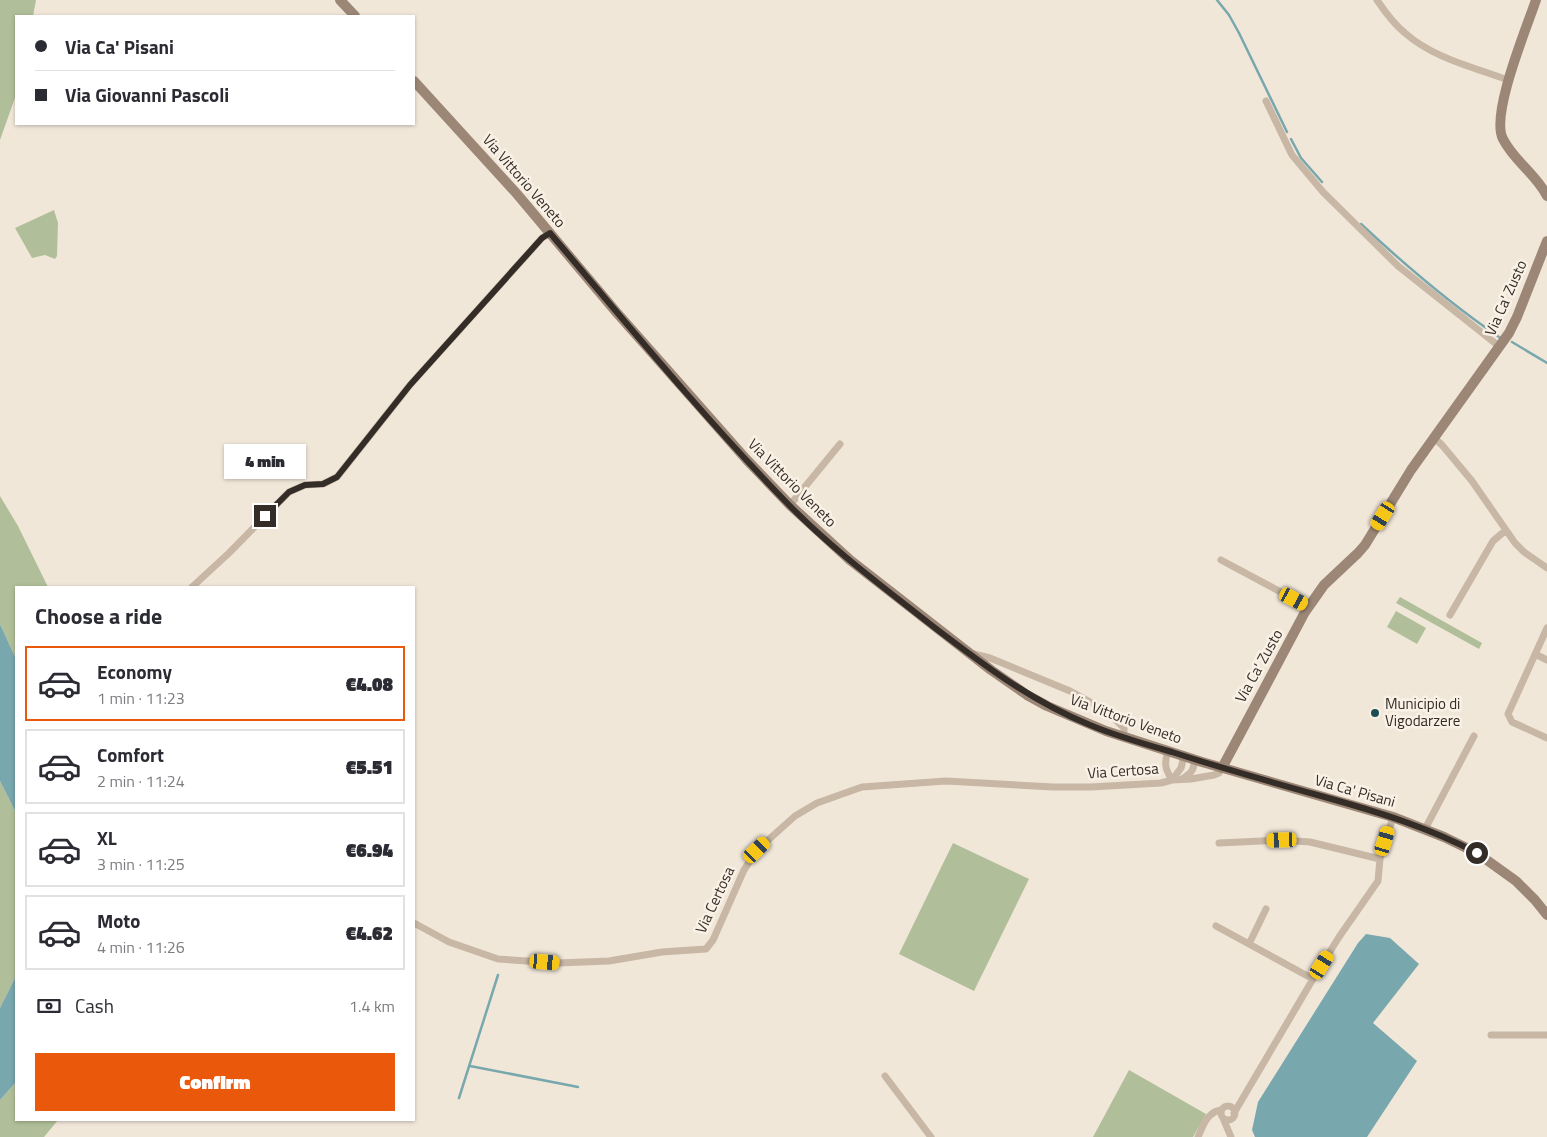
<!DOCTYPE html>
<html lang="en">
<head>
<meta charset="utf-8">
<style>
  :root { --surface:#fff; --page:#f7f7f7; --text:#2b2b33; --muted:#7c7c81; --line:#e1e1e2; --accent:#ea580c }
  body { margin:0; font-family:"Titillium Web",sans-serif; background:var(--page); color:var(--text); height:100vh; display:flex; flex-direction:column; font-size:19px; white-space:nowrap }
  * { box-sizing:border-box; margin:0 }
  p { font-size:16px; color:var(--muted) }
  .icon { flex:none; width:28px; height:28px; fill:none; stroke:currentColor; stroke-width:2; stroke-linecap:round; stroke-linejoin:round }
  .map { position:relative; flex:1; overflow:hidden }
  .side { position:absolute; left:15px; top:586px; width:400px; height:535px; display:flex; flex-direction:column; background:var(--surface); border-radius:0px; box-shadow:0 1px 4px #0004 }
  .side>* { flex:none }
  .guide { position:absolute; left:15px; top:15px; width:400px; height:110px; border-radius:0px; box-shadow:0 1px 4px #0004; display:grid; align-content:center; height:110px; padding:0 20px; background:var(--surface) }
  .end { position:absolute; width:22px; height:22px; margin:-11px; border:6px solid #342c26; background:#fff; box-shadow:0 0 0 2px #fff }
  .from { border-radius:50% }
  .bubble { position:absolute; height:35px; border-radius:0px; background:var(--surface); box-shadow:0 1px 4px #0004; font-size:16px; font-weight:800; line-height:35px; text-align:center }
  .car { position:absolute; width:15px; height:30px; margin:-15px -8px; border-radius:6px; box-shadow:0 0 4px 1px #0007; background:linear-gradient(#f5c518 24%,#345 0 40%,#f5c518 0 76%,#345 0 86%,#f5c518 0) }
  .guide b { display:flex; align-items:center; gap:18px; height:48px; font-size:19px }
  .guide b+b { border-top:1px solid var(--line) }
  .guide i { width:12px; height:12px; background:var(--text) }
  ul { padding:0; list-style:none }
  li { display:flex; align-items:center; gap:15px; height:75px; margin:0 10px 8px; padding:0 10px; border:2px solid var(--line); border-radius:0px }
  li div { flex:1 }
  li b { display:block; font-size:19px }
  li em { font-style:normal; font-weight:800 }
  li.on { border-color:var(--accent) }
  li>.icon { width:45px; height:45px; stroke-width:1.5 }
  h2 { padding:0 20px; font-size:22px; line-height:60px }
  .pay { display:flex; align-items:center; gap:12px; height:55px; padding:0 20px; font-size:19px }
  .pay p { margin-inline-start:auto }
  .primary-button { display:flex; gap:10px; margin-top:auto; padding:10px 20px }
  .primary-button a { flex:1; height:58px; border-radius:0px; background:var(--accent); color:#fff; font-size:20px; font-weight:800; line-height:58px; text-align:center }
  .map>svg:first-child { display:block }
</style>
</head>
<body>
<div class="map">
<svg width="1547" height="1137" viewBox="0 0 1547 1137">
  <rect width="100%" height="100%" fill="#f1e7d9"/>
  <!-- green -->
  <path fill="#b0bf99" d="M 0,0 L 36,0 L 33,16 L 16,16 L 16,95 L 0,140 Z
    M 54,210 L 58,223 L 57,256 L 55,259 L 45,255 L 32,258 L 15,228 Z
    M 0,496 L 18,526 L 48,587 L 16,588 L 16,659 L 0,624 Z
    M 1400,597 L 1482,643 L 1479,649 L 1396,603 Z
    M 1396,611 L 1426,628 L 1417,644 L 1387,627 Z
    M 0,781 L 16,813 L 16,976 L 0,1008 Z
    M 953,843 L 1029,879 L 974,991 L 899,954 Z
    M 1129,1070 L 1206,1114 L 1193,1137 L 1093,1137 Z
    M 16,1082 L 16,1120 L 58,1120 L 44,1137 L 0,1137 L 0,1100 Z"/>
  <!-- water -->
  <path fill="#78a7ad" d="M 0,624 L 16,659 L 16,813 L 0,781 Z
    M 1366,934 L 1390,938 L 1419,964 L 1373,1023 L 1417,1061 L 1367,1137 L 1255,1137 L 1252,1130 L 1258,1102 L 1358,943 Z
    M 16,976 L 16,1082 L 0,1100 L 0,1008 Z"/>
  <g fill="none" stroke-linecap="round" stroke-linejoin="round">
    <!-- stream -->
    <path stroke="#78a7ad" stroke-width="2.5" d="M 1217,0 L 1229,15 L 1239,33 L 1287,132
      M 1291,139 L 1301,158 L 1322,182
      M 1361,224 C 1405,265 1449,303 1499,337
      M 1512,342 L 1547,363
      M 470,1066 L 578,1087
      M 459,1098 L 498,975"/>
    <!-- street -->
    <path stroke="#c8b7a5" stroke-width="7" d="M 1377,0 C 1385,12 1394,24 1405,33 C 1433,58 1473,67 1508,80
      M 1266,101 L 1292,155 L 1323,192 L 1398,266 L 1500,347
      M 1434,438 L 1442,445 L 1472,481 L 1515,543 L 1524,552 L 1547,568
      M 790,505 L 840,444
      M 1221,560 L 1309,607
      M 191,588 L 229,553 L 289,492 L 305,485 L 323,484 L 337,477 L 410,385 L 542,238 L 550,233
      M 1450,615 L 1493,541 L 1506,530
      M 1547,628 L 1508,714 L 1512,722 L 1547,738
      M 970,653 L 990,658 L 1070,691 L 1105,710 L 1124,728 L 1124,738
      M 1535,654 L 1547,660
      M 1168,751 C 1164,763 1165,769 1172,780
      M 1182,779 C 1191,773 1195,770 1194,759
      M 1172,780 L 1181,768 L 1184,756
      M 1425,829 L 1474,736
      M 1219,843 L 1282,840 L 1310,842 L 1380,859
      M 414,923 L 449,942 L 498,959 L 557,963 L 584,962 L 609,961 L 662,952 L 706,949 L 713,940 L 744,870 L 757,850 L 795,816 L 817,803 L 862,787 L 946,781 L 1053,787 L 1091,787 L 1161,783 L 1172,780 L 1191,779 L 1214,775 L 1219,773 L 1222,768
      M 1216,926 L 1313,979
      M 1249,944 L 1266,909
      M 1491,1035 L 1547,1035
      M 885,1076 L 931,1137
      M1221 1113a7 7 0 1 1 14 0a7 7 0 1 1-14 0Z
      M 1234,1113 L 1313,979 L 1339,937 L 1378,881 L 1380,859 L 1393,817
      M 1223,1118 L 1231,1137
      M 1198,1137 C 1203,1126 1207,1112 1221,1110"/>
    <!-- secondary -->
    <path stroke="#9c8777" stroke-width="10" d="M 340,0 L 355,16
      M 1536,0 C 1527,27 1490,115 1503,139 C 1514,161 1536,174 1547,196
      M 414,81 L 517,194 L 617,313 L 686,391 L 746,459 L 790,505 L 850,560 L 991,670 L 1027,695 L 1047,706 L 1106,731 L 1202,762 L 1393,817 L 1444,837 L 1477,853 L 1516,881 L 1535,900 L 1547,915
      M 1222,768 L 1305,612 L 1324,585 L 1358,553 L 1365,545 L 1411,470 L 1509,333 L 1517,317 L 1547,241"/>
  </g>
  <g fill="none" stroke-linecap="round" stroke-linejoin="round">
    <!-- route -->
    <path stroke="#342c26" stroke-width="6" d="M 265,516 L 289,492 L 305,485 L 323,484 L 337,477 L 410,385 L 542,238 L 550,233 C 628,325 705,419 789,505 C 832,549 882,586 930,624 C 981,663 1029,700 1090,725 C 1116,736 1144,744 1172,752 C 1221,768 1271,782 1321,796 C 1375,811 1428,827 1477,853"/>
  </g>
  <!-- markers -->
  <circle fill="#1d4d55" stroke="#f9f1e5" stroke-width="2" cx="1375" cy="713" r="5"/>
  <g text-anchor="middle" stroke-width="5" stroke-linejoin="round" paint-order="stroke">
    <!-- street labels -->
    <g font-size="15" fill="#342c26" stroke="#f9f1e5">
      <text transform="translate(524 181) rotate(49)" y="5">Via Vittorio Veneto</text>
      <text transform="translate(1506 298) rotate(-66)" y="5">Via Ca' Zusto</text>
      <text transform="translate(792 483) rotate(45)" y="5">Via Vittorio Veneto</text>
      <text transform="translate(1259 666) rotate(-61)" y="5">Via Ca' Zusto</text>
      <text transform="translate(1126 719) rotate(20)" y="5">Via Vittorio Veneto</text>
      <text transform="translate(1123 771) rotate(-4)" y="5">Via Certosa</text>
      <text transform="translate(1355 791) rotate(16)" y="5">Via Ca' Pisani</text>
      <text transform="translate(715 900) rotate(-65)" y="5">Via Certosa</text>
    </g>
    <!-- poi labels -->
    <g font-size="15" fill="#342c26" stroke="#f9f1e5" text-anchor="start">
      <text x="1385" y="709">Municipio di<tspan x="1385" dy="17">Vigodarzere</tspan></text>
    </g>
  </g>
</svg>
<i class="end from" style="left:1477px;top:853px"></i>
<i class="end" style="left:265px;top:516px"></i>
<div class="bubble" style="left:224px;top:444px;width:82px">4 min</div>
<i class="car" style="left:1383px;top:516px;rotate:212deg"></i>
<i class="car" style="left:1294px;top:599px;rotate:118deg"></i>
<i class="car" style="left:1282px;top:840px;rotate:268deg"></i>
<i class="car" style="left:1385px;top:841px;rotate:17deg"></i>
<i class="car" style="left:757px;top:850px;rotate:46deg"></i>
<i class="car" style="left:545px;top:962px;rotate:95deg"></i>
<i class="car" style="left:1322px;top:965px;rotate:32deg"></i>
<div class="guide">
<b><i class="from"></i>Via Ca' Pisani</b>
<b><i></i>Via Giovanni Pascoli</b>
</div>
<section class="side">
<h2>Choose a ride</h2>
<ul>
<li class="on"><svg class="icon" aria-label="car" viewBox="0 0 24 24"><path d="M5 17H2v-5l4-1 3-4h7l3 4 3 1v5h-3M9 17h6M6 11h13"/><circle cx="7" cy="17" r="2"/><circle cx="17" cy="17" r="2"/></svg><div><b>Economy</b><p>1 min · 11:23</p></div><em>€4.08</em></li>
<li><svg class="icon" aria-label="car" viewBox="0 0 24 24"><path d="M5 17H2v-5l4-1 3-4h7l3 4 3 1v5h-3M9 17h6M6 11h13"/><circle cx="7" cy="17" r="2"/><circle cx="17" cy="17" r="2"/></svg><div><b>Comfort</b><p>2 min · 11:24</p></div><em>€5.51</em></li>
<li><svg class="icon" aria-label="car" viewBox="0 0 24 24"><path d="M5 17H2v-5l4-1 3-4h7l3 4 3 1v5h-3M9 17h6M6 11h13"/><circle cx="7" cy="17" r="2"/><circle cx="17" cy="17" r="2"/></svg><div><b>XL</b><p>3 min · 11:25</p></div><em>€6.94</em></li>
<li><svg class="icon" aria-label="car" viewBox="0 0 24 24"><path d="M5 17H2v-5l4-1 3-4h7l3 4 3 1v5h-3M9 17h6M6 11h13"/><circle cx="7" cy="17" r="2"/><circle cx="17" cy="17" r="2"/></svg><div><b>Moto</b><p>4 min · 11:26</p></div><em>€4.62</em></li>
</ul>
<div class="pay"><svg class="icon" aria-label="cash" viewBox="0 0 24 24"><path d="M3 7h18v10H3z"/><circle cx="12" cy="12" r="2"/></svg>Cash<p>1.4 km</p></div>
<div class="primary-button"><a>Confirm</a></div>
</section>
</div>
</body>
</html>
